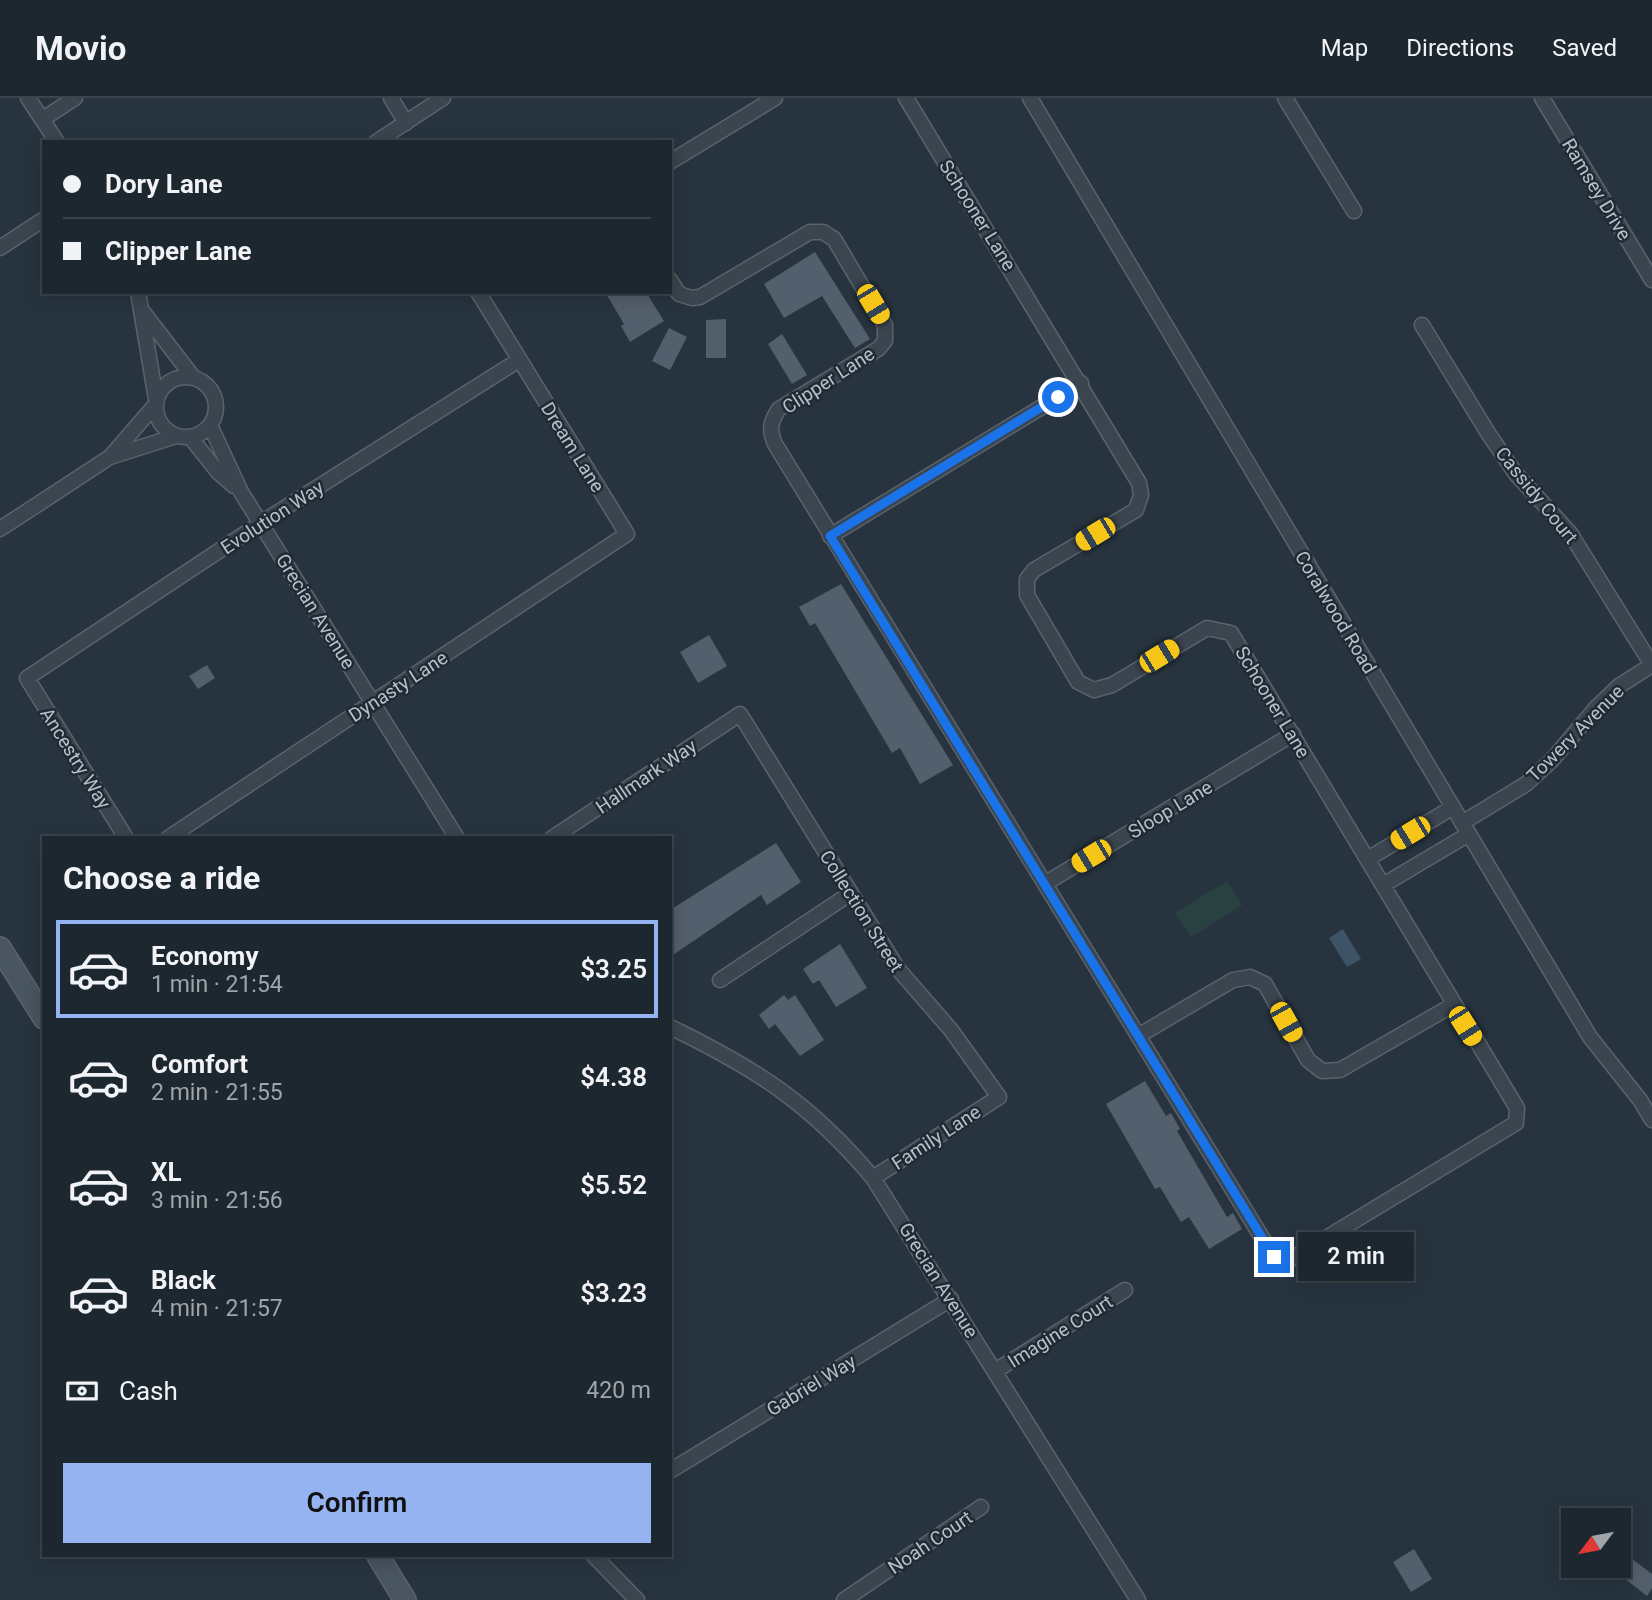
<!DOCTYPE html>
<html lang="en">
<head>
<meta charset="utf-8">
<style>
  :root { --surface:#1d272f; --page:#2a333b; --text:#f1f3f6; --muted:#a0a5aa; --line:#3b444b; --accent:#95b2f1 }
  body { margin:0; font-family:Roboto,sans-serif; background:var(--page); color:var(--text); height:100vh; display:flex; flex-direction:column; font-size:26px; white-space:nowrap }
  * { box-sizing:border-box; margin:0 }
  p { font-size:23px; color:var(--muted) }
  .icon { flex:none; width:38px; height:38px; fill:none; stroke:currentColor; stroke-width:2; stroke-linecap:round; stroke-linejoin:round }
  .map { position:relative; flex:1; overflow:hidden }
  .details { position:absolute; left:42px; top:738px; width:630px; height:721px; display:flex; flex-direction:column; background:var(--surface); border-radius:0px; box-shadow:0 4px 18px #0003,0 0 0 2px var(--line) }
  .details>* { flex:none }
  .top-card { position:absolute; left:42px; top:42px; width:630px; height:154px; border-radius:0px; box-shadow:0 4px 18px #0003,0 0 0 2px var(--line); display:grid; align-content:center; height:154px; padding:0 21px; background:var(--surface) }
  .needle { width:46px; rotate:238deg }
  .controls { position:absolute; left:1561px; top:1410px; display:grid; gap:14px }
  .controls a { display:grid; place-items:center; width:70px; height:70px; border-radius:0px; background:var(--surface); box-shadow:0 4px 18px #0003,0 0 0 2px var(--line); font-size:35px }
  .end { position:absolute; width:32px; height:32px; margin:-16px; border:9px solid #1a73e8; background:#fff; box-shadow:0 0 0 4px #fff }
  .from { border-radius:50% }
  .bubble { position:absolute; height:49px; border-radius:0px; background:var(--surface); box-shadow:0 4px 18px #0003,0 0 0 2px var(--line); font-size:23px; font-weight:600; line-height:49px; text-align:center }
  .car { position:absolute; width:21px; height:42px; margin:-21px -10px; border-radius:9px; box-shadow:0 0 5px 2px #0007; background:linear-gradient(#f5c518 24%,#345 0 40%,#f5c518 0 76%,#345 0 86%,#f5c518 0) }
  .top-card b { display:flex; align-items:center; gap:24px; height:66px; font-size:26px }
  .top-card b+b { border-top:2px solid var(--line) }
  .top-card i { width:18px; height:18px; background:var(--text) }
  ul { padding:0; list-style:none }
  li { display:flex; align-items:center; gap:21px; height:98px; margin:0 14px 10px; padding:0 7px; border:4px solid transparent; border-radius:0px }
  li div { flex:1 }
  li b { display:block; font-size:26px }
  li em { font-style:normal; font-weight:600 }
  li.on { border-color:var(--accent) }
  li>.icon { width:63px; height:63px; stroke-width:1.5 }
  h2 { padding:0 21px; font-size:32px; line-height:84px }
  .pay { display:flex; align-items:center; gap:18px; height:77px; padding:0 21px; font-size:26px }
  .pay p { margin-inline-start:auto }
  .action { display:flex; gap:14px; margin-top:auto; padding:14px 21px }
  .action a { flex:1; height:80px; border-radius:0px; background:var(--accent); color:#111; font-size:28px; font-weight:600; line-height:80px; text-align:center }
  header { display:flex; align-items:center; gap:42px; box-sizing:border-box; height:98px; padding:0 35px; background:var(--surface); border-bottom:2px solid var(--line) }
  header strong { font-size:33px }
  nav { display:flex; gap:38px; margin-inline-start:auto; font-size:24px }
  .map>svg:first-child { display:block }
</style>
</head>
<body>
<header>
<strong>Movio</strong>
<nav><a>Map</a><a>Directions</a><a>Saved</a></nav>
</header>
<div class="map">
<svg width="1652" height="1502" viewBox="0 0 1652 1502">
  <rect width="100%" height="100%" fill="#27343f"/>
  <!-- green -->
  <path fill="#2a4141" d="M 1227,783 L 1242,807 L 1191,839 L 1175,815 Z"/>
  <!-- water -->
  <path fill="#3e5366" d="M 1343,831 L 1361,861 L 1347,869 L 1329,840 Z"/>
  <!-- building -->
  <path fill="#535f6c" d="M 815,154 L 870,241 L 855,250 L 822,198 L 784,220 L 764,186 Z
    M 605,194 L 646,194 L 664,223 L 630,244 L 621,228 L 624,226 Z
    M 726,221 L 726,260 L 706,260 L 706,222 Z
    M 669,230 L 687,239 L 670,272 L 652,263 Z
    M 782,236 L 807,277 L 792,286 L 768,246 Z
    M 841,486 L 953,667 L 920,686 L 900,650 L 892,655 L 815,525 L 810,528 L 799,509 Z
    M 709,537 L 727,568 L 698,585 L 680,554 Z
    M 207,567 L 215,580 L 198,591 L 189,578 Z
    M 776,745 L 801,784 L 767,807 L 761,797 L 670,859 L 670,812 Z
    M 840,846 L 867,890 L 836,909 L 819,882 L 813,886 L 803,871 Z
    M 784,897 L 788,902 L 795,897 L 824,942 L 800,958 L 775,926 L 769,931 L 759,917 Z
    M 1145,983 L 1166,1018 L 1171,1015 L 1180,1031 L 1177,1033 L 1227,1119 L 1233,1115 L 1242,1131 L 1209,1151 L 1189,1119 L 1181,1124 L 1160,1089 L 1155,1091 L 1106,1006 Z
    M 1414,1451 L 1432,1481 L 1411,1494 L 1393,1464 Z
    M 1619,1451 L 1652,1476 L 1652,1490 L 1647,1498 L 1619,1476 Z"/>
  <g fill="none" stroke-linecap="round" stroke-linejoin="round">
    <defs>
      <path id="minor" d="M 28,0 L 57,44
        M 391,0 L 406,25
        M 1030,0 L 1590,939 L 1640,1002 L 1652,1022
        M 1285,0 L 1354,113
        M 1542,0 L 1652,182
        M 43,21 L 75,0
        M 376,44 L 443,0
        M 670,64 L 775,0
        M 0,150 L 44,121
        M 670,182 L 679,196 L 692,200 L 700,199 L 810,134 L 823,134 L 834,141 L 885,227 L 885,243 L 878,251 L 779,311 C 770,324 769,332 775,346 L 1274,1159 L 1293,1160 L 1516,1025 L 1517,1010 L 1231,535 L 1207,530 L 1112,587 L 1094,592 L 1078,584 L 1027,497 L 1027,481 L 1034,472 L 1136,412 L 1141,397 L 1139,385 L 906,0
        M 138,194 L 156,301
        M 143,214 L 193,279
        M 1422,227 L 1488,335 L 1516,376 L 1570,435 L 1652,567
        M156 309a30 30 0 1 1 60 0a30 30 0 1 1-60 0Z
        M 210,327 L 241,394 L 457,740
        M 190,339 L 218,374 L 234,388
        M 110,359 L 156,306
        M 0,431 L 110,359 L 176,338
        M 830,438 L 1081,285
        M 1462,725 L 1526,686 L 1552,662 L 1596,610 L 1619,588 L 1652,567
        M 126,740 L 27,580 L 261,425 L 519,262
        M 168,740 L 627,436 L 478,194
        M 552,740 L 740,616 L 898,871 L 951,932 L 999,999 L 873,1080
        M 1368,761 L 1453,709
        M 1046,785 L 1293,636
        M 1383,787 L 1469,736
        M 720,882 L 851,795
        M 670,929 C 757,971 811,1006 873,1080 L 1138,1502
        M 1138,938 L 1233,882 L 1250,879 L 1265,886 L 1308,962 L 1322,973 L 1340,972 L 1453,907
        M 995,1273 L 1125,1192
        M 670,1373 L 951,1201
        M 594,1458 L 637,1502
        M 844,1502 L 981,1409"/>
      <path id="secondary" d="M 0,850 L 44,920
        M 378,1458 L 405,1502"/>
    </defs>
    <!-- minor casing -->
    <use href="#minor" stroke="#59636c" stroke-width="17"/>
    <!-- secondary casing -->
    <use href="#secondary" stroke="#59636c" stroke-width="24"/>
    <!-- minor -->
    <use href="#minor" stroke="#3b454f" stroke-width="14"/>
    <!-- secondary -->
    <use href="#secondary" stroke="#495561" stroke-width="21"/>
  </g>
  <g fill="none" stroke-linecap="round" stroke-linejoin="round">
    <!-- route -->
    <path stroke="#1a73e8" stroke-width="9" d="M 1058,299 L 830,438 L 1274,1159"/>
  </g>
  <g text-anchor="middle" stroke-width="5" stroke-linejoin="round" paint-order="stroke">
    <!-- street labels -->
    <g font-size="19" fill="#b8c0c9" stroke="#202a34">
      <text transform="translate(1597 91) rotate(59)" y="7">Ramsey Drive</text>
      <text transform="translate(978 117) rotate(58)" y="7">Schooner Lane</text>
      <text transform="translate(828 282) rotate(-33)" y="7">Clipper Lane</text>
      <text transform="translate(573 349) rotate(58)" y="7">Dream Lane</text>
      <text transform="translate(1537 397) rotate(51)" y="7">Cassidy Court</text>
      <text transform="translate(272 419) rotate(-33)" y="7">Evolution Way</text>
      <text transform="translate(316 513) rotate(58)" y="7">Grecian Avenue</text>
      <text transform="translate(1336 514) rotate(59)" y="7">Coralwood Road</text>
      <text transform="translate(398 588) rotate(-33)" y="7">Dynasty Lane</text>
      <text transform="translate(1273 604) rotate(59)" y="7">Schooner Lane</text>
      <text transform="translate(1575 635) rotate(-45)" y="7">Towery Avenue</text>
      <text transform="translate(76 660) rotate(58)" y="7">Ancestry Way</text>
      <text transform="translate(646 678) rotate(-34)" y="7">Hallmark Way</text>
      <text transform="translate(1170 711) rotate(-31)" y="7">Sloop Lane</text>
      <text transform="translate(862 813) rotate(58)" y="7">Collection Street</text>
      <text transform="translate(936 1039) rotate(-33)" y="7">Family Lane</text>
      <text transform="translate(939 1182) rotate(58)" y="7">Grecian Avenue</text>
      <text transform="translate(1060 1233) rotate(-32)" y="7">Imagine Court</text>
      <text transform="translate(811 1287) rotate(-31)" y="7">Gabriel Way</text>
      <text transform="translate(930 1444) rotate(-34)" y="7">Noah Court</text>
    </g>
  </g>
</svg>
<div class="controls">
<a><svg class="needle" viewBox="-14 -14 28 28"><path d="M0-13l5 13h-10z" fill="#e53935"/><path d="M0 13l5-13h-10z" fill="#a0a5aa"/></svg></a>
</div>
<i class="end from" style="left:1058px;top:299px"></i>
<i class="end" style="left:1274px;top:1159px"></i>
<div class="bubble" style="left:1298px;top:1134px;width:116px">2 min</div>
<i class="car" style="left:873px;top:206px;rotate:149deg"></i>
<i class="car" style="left:1095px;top:436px;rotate:239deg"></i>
<i class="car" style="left:1159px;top:558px;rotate:59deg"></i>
<i class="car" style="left:1410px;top:735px;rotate:239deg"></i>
<i class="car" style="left:1091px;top:758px;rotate:239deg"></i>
<i class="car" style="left:1286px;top:924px;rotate:151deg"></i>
<i class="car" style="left:1465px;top:928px;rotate:148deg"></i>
<div class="top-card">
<b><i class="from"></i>Dory Lane</b>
<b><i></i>Clipper Lane</b>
</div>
<section class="details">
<h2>Choose a ride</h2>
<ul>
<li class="on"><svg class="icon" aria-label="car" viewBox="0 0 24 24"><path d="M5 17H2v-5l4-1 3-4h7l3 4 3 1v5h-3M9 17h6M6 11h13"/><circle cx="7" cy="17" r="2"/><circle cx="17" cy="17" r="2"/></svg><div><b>Economy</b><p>1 min · 21:54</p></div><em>$3.25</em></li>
<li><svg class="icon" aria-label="car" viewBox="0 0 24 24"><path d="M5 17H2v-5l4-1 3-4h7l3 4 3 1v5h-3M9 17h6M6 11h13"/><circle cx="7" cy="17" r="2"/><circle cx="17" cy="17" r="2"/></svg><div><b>Comfort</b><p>2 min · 21:55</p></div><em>$4.38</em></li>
<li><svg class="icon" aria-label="car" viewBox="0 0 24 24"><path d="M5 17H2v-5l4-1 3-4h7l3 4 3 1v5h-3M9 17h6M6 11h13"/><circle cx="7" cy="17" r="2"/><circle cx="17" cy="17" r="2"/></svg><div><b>XL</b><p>3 min · 21:56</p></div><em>$5.52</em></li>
<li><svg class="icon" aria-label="car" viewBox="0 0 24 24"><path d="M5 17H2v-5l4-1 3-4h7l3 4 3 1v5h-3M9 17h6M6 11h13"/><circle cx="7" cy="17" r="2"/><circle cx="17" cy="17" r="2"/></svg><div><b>Black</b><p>4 min · 21:57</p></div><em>$3.23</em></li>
</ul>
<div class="pay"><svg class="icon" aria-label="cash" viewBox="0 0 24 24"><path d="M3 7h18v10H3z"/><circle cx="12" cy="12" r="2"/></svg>Cash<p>420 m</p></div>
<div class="action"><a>Confirm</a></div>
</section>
</div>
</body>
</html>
